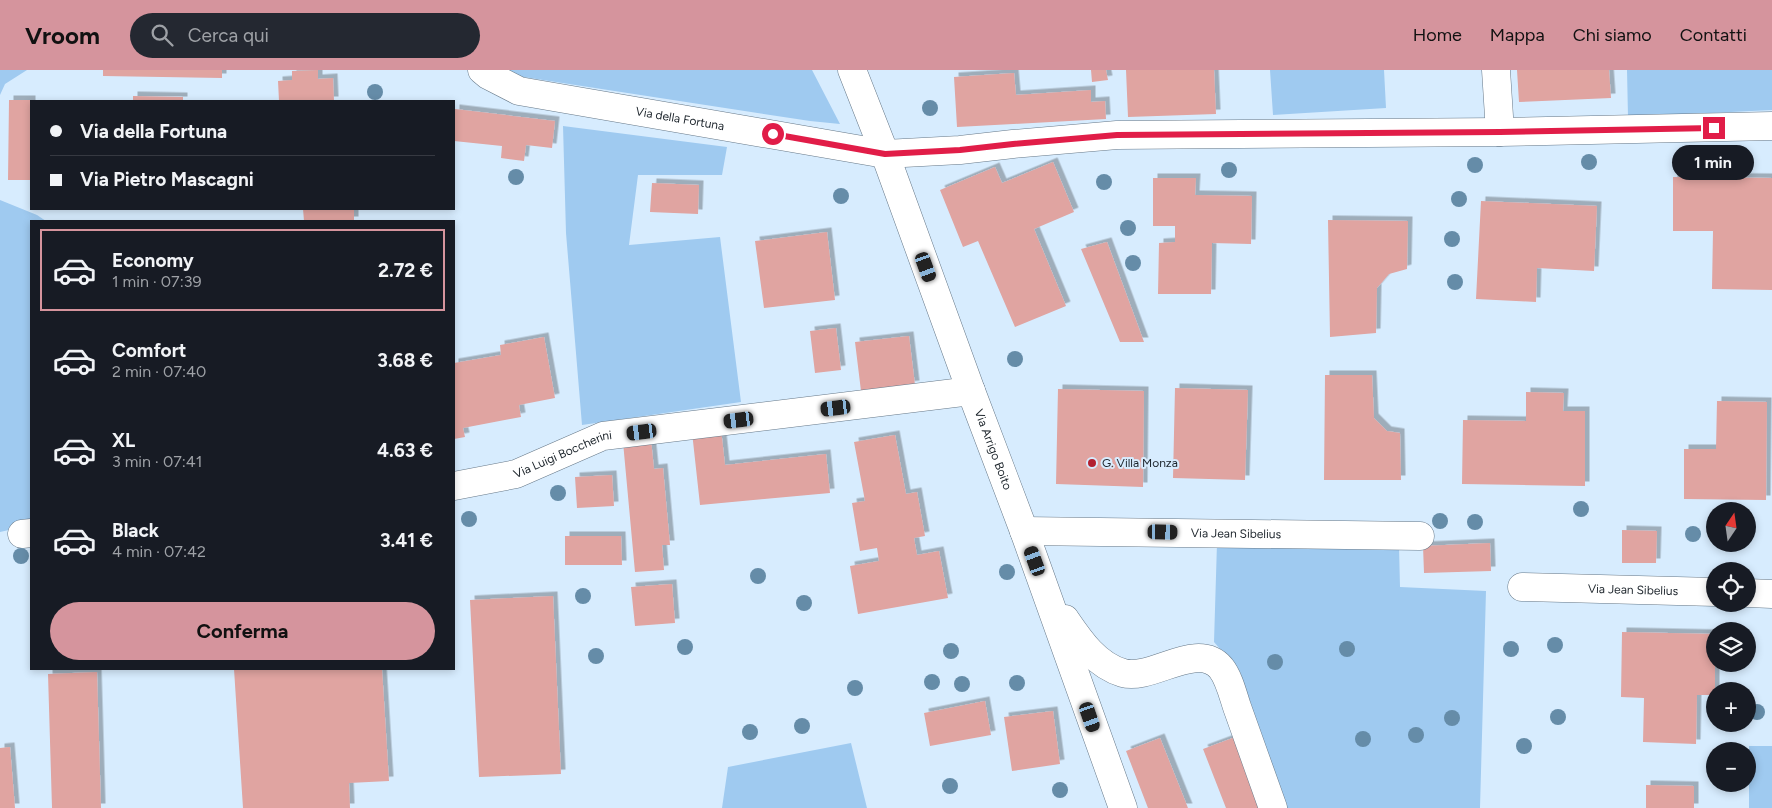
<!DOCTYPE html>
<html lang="it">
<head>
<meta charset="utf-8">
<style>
  :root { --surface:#171b24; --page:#242831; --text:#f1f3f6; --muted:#9ea1a6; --line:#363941; --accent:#d5949d }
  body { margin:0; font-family:Figtree,sans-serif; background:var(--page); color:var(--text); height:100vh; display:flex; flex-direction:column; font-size:19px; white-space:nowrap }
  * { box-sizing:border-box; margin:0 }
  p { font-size:16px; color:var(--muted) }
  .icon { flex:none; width:28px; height:28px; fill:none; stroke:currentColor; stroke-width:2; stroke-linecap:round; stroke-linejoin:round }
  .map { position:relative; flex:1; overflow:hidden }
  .panel { position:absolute; left:30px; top:150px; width:425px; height:450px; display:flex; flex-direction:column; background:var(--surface); border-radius:0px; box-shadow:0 2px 8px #0003 }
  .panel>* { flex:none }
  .top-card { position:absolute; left:30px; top:30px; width:425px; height:110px; border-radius:0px; box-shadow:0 2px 8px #0003; display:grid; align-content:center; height:110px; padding:0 20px; background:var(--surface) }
  .needle { width:32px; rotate:13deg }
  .controls { position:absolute; left:1706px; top:432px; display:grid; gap:10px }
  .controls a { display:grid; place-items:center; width:50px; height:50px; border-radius:50%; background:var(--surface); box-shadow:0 2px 8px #0003; font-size:25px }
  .end { position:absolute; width:22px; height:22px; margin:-11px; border:6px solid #e11d48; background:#fff; box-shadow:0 0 0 2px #fff }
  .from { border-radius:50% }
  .bubble { position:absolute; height:35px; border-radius:18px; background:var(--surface); box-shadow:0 2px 8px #0003; font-size:16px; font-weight:700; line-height:35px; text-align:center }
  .car { position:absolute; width:15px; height:30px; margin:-15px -8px; border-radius:6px; box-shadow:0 0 4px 1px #0007; background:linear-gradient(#222 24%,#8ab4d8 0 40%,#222 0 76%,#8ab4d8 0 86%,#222 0) }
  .top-card b { display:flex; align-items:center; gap:18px; height:48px; font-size:19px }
  .top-card b+b { border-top:1px solid var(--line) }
  .top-card i { width:12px; height:12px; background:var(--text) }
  ul { padding:9px 0 0; list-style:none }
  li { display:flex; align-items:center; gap:15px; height:82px; margin:0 10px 8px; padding:0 10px; border:2px solid transparent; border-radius:0px }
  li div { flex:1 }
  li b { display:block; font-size:19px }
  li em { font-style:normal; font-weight:700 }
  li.on { border-color:var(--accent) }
  li>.icon { width:45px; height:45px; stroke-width:1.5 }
  .primary-button { display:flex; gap:10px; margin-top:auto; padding:10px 20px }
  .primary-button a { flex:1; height:58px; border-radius:30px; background:var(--accent); color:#111; font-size:20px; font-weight:700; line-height:58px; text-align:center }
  header { display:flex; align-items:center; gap:30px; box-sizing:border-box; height:70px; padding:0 25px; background:var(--accent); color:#111 }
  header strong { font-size:24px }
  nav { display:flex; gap:28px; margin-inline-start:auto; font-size:18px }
  .search { width:350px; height:45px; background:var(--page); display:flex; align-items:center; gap:12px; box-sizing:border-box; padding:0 18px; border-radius:28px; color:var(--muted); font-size:19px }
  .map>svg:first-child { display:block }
</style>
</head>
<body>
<header>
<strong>Vroom</strong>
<div class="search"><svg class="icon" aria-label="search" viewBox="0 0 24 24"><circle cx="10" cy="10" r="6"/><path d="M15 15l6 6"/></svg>Cerca qui</div>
<nav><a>Home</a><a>Mappa</a><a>Chi siamo</a><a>Contatti</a></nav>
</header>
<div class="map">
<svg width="1772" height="738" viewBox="0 0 1772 738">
  <defs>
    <filter id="shadow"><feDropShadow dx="4.5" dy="-4.5" stdDeviation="0" flood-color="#0004"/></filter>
  </defs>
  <rect width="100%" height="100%" fill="#d7ecfe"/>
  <!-- green -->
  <path fill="#9fcaf0" d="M 0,0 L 27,0 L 5,14 L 0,25 Z
    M 507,0 L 812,0 L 840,54 L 810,51 L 517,6 Z
    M 1270,0 L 1384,0 L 1386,38 L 1273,45 Z
    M 1627,0 L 1772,0 L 1772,40 L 1628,47 Z
    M 563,56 L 727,77 L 722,105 L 638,105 L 629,175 L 720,167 L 741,332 L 582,355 L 566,163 Z
    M 0,130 L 37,145 L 46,151 L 31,151 L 31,455 L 0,462 Z
    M 1217,473 L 1399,476 L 1400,517 L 1486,521 L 1480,738 L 1286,738 L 1240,602 L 1214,572 Z
    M 851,673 L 867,738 L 722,738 L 728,697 Z
    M 1749,676 L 1772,676 L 1772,738 L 1749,738 Z"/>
  <!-- building -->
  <path fill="#e0a4a1" filter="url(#shadow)" d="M 103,0 L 222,0 L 222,8 L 103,6 Z
    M 318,0 L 318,9 L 333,8 L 334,31 L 279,31 L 278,11 L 292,10 L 292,1 Z
    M 1091,0 L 1106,0 L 1108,10 L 1092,12 Z
    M 1126,0 L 1214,0 L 1216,44 L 1128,47 Z
    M 1517,0 L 1609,0 L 1611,28 L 1519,32 Z
    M 1014,3 L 1016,25 L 1091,20 L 1091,32 L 1105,31 L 1106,49 L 957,57 L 954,7 Z
    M 133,26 L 183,27 L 183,31 L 133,31 Z
    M 9,30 L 31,30 L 31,110 L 8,110 Z
    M 455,39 L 555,51 L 552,78 L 526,75 L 524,91 L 501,88 L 502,76 L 454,71 Z
    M 1053,92 L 1074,142 L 1034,159 L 1066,236 L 1015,257 L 978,171 L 963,177 L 940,120 L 995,97 L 1002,113 Z
    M 1673,107 L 1772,108 L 1772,220 L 1712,219 L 1713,161 L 1673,161 Z
    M 1153,108 L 1196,108 L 1195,125 L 1252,126 L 1251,174 L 1212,173 L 1211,224 L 1158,224 L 1159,173 L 1175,172 L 1175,156 L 1153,156 Z
    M 652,113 L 699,115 L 698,144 L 650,142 Z
    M 1481,131 L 1597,136 L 1594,201 L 1537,198 L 1536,232 L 1476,229 Z
    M 303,139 L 354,139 L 354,151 L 304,151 Z
    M 1328,150 L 1408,151 L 1407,199 L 1389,204 L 1377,218 L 1376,263 L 1330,267 Z
    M 827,162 L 835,230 L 764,238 L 755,171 Z
    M 1107,172 L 1144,272 L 1120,272 L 1081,179 Z
    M 836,258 L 841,300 L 815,303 L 810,261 Z
    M 909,266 L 915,315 L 861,321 L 855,272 Z
    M 544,267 L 555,328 L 519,335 L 521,347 L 463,358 L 465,367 L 454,369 L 454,293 L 501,285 L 500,275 Z
    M 1325,305 L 1372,305 L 1374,348 L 1387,361 L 1400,363 L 1401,410 L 1324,410 Z
    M 1175,318 L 1248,320 L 1245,410 L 1173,408 Z
    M 1058,319 L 1144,321 L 1143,417 L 1056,414 Z
    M 1526,322 L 1564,323 L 1563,341 L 1585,341 L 1585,416 L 1462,414 L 1463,350 L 1526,351 Z
    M 1717,331 L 1767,332 L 1766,430 L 1684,429 L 1684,379 L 1716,379 Z
    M 721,359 L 725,395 L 826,384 L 830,423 L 700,435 L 692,362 Z
    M 895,365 L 906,424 L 917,422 L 925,466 L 914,468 L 917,485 L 939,481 L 948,528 L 858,544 L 850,496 L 879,491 L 877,478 L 860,481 L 852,433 L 865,431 L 854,372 Z
    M 651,370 L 654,399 L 663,398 L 670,475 L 662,475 L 664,500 L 635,502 L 623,372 Z
    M 612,405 L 614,436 L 577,438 L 575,407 Z
    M 1622,460 L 1657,461 L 1656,493 L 1622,493 Z
    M 565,466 L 621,466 L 622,495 L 565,495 Z
    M 1490,473 L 1491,501 L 1424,503 L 1423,476 Z
    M 672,514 L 675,553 L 635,556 L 631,517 Z
    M 553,526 L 561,704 L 479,707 L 470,530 Z
    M 1622,562 L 1715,564 L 1715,625 L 1697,625 L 1696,674 L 1643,672 L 1644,628 L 1621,627 Z
    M 234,599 L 382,599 L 389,711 L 349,713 L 350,738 L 243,738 Z
    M 97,602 L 101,738 L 52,738 L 48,604 Z
    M 985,631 L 991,665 L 930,676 L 924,643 Z
    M 1053,641 L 1060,694 L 1012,701 L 1004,647 Z
    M 1238,666 L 1264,738 L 1226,738 L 1203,679 Z
    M 1160,668 L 1188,738 L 1148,738 L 1126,681 Z
    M 10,677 L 15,738 L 0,738 L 0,678 Z
    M 1646,715 L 1694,716 L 1694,738 L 1646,738 Z"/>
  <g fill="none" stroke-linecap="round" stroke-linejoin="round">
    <defs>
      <g id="minor">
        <path id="s1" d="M 482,0 L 488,5 L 519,21 L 885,84 L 960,80 L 1013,74 L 1117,65 L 1500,62 L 1772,56"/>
        <path id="s2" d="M 852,0 L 885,84 L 971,321 L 1024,461 L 1123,738"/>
        <path d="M 1496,0 L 1500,62"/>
        <path id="s3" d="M 454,416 L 516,404 L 603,366 L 971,321"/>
        <path id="s4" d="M 1024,461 L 1420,466"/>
        <path d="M 22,464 L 31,463"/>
        <path id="s5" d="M 1522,517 L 1715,522"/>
        <path d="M 1748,523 L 1772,524"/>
        <path d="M 1065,549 C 1080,571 1096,595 1123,603 C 1152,611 1197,570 1221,598 C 1229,608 1233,625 1237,637 C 1249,671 1261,704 1273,738"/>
      </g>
    </defs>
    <!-- minor casing -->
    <use href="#minor" stroke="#667888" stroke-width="29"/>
    <!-- minor -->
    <use href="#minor" stroke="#fff" stroke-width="28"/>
  </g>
  <!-- trees -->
  <g fill="#658ca8">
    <circle cx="375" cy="22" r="8"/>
    <circle cx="930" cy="38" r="8"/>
    <circle cx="1688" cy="86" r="8"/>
    <circle cx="1589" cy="92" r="8"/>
    <circle cx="1475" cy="95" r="8"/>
    <circle cx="1229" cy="100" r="8"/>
    <circle cx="516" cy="107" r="8"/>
    <circle cx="1104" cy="112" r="8"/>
    <circle cx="841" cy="126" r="8"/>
    <circle cx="1459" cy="129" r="8"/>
    <circle cx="1128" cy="158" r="8"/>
    <circle cx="1452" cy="169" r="8"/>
    <circle cx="1133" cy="193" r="8"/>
    <circle cx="1455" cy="212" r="8"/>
    <circle cx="1015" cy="289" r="8"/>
    <circle cx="558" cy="423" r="8"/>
    <circle cx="1581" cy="439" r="8"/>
    <circle cx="469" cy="449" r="8"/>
    <circle cx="1440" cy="451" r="8"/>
    <circle cx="1475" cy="452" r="8"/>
    <circle cx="1693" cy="464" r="8"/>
    <circle cx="21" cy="486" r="8"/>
    <circle cx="1007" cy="502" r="8"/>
    <circle cx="758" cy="506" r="8"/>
    <circle cx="583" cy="526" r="8"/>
    <circle cx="804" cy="533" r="8"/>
    <circle cx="1555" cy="575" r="8"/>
    <circle cx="685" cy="577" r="8"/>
    <circle cx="1347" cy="579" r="8"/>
    <circle cx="1511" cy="579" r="8"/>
    <circle cx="951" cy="581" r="8"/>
    <circle cx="596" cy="586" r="8"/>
    <circle cx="1275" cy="592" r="8"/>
    <circle cx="932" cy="612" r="8"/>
    <circle cx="1017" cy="613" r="8"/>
    <circle cx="962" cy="614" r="8"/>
    <circle cx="855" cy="618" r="8"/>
    <circle cx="1757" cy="642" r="8"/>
    <circle cx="1558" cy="647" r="8"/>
    <circle cx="1452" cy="648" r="8"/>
    <circle cx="802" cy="656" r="8"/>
    <circle cx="750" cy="662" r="8"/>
    <circle cx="1416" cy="665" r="8"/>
    <circle cx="1363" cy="669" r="8"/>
    <circle cx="1524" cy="676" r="8"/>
    <circle cx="950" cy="716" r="8"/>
    <circle cx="1060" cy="720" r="8"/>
  </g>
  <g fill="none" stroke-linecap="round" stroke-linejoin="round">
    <!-- route -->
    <path stroke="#e11d48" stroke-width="6" d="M 773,64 L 885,84 L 960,80 L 1013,74 L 1117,65 L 1500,62 L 1714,58"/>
  </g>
  <!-- markers -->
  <circle fill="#b22031" stroke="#d7ecfe" stroke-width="2" cx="1092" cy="393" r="5"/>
  <g text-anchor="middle" stroke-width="4" stroke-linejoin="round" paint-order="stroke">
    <!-- street labels -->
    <g font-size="12" fill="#1c242b" stroke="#d7ecfe">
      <text dy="4" stroke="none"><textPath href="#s1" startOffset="206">Via della Fortuna</textPath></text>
      <text dy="4" stroke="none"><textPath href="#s2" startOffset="405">Via Arrigo Boito</textPath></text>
      <text dy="4" stroke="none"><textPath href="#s3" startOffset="114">Via Luigi Boccherini</textPath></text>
      <text dy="4" stroke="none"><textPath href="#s4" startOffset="212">Via Jean Sibelius</textPath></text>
      <text dy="4" stroke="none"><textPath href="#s5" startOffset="111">Via Jean Sibelius</textPath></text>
    </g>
    <!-- poi labels -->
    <g font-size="12" fill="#1c242b" stroke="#d7ecfe" text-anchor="start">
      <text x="1102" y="397">G. Villa Monza</text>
    </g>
  </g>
</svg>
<div class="controls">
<a><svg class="needle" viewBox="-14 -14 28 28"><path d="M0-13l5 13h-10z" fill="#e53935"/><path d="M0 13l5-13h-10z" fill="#9ea1a6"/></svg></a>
<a><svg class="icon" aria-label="locate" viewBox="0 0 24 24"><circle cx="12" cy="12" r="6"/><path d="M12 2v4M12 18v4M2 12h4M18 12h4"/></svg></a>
<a><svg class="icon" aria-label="layers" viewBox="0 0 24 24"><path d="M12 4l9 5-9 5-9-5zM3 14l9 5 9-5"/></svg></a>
<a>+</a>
<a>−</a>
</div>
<i class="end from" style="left:773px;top:64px"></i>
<i class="end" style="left:1714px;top:58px"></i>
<div class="bubble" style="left:1672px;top:75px;width:82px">1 min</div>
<i class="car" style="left:926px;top:197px;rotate:160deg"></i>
<i class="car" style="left:836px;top:338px;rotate:263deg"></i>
<i class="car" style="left:739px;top:350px;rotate:263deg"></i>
<i class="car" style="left:642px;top:362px;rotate:263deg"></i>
<i class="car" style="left:1163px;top:462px;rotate:91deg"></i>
<i class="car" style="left:1035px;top:491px;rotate:340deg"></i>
<i class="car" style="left:1090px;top:647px;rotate:161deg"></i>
<div class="top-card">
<b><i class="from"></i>Via della Fortuna</b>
<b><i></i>Via Pietro Mascagni</b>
</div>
<section class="panel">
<ul>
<li class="on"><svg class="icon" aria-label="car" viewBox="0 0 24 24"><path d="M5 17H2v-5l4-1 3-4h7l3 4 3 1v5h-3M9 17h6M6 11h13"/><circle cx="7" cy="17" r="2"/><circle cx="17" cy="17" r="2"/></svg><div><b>Economy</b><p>1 min · 07:39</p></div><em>2.72 €</em></li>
<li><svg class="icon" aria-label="car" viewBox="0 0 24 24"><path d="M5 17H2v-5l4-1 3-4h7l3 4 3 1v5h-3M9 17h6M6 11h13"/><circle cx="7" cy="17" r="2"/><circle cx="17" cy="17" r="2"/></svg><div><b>Comfort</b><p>2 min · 07:40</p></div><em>3.68 €</em></li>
<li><svg class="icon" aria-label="car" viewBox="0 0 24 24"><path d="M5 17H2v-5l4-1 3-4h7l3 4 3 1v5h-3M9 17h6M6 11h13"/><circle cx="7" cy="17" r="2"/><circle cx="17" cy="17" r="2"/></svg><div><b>XL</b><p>3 min · 07:41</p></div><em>4.63 €</em></li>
<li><svg class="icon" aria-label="car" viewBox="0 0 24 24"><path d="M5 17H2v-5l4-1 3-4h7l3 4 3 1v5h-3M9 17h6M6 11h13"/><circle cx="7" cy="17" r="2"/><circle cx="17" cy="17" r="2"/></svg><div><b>Black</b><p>4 min · 07:42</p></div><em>3.41 €</em></li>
</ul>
<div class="primary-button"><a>Conferma</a></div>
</section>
</div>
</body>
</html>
